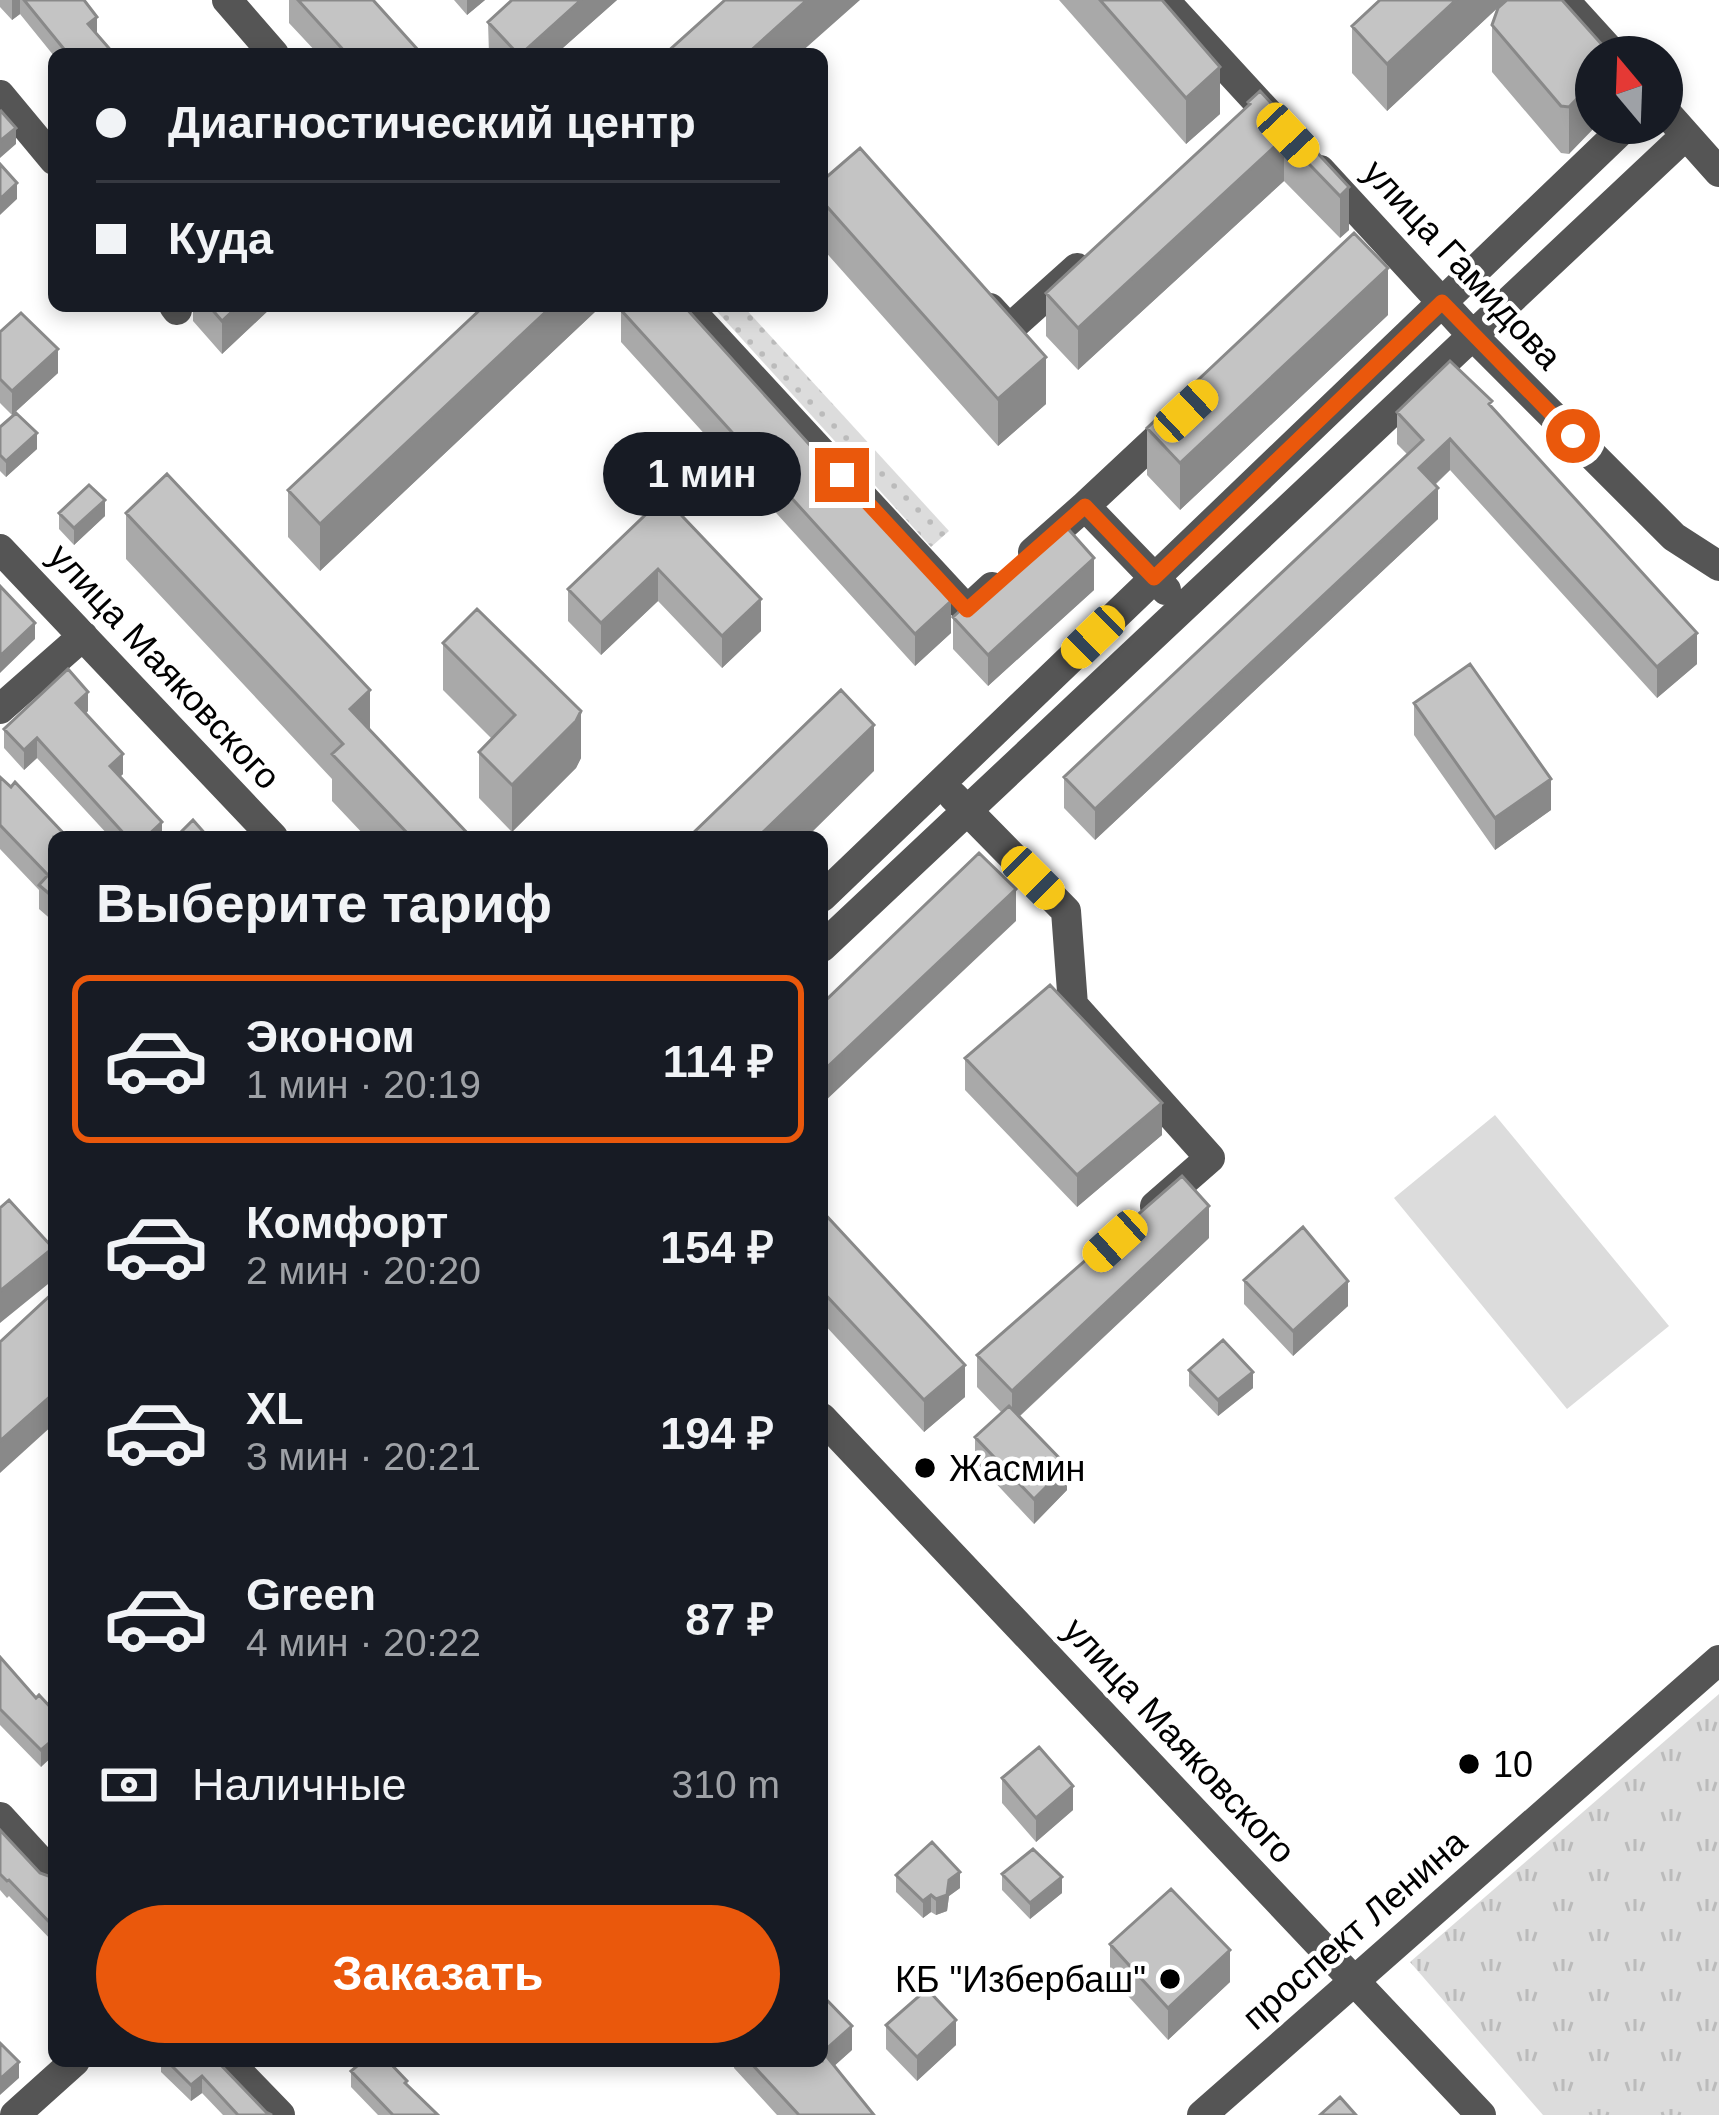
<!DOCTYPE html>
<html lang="ru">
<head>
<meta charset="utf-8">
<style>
  :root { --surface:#171b24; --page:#242831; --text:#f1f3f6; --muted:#9ea1a6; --line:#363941; --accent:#ea580c }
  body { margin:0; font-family:Helvetica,sans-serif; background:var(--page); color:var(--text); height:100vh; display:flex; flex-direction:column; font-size:45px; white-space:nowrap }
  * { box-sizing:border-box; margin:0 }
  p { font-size:39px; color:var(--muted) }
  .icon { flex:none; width:66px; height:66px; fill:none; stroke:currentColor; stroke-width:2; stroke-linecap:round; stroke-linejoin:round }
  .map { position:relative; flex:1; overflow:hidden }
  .panel { position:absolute; left:48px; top:831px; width:780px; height:1236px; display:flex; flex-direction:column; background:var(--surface); border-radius:18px; box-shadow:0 6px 18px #0003 }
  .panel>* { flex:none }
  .guide { position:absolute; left:48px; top:48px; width:780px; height:264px; border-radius:18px; box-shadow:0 6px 18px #0003; display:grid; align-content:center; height:264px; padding:0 48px; background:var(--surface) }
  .needle { width:78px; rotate:341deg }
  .controls { position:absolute; left:1575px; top:36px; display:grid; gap:24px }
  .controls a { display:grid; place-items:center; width:108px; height:108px; border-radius:50%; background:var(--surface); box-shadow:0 6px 18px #0003; font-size:60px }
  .end { position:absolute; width:54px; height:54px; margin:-27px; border:15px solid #ea580c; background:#fff; box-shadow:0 0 0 6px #fff }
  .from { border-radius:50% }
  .bubble { position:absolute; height:84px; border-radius:42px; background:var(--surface); box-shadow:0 6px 18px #0003; font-size:39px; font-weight:700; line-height:84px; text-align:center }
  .car { position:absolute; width:36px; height:72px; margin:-36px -18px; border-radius:15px; box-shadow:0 0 9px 3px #0007; background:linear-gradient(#f5c518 24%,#345 0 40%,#f5c518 0 76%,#345 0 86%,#f5c518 0) }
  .guide b { display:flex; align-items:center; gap:42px; height:114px; font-size:45px }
  .guide b+b { border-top:3px solid var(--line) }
  .guide i { width:30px; height:30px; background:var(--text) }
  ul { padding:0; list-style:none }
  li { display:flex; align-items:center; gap:36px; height:168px; margin:0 24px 18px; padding:0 24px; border:6px solid transparent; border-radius:18px }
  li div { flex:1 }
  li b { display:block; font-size:45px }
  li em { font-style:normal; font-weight:700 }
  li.selected { border-color:var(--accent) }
  li>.icon { width:108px; height:108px; stroke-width:1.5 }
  h2 { padding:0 48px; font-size:54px; line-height:144px }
  .pay { display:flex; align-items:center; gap:30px; height:132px; padding:0 48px; font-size:45px }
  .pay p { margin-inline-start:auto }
  .primary-button { display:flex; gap:24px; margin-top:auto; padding:24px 48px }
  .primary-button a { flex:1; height:138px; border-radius:72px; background:var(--accent); color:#fff; font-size:48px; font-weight:700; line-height:138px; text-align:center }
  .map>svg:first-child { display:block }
</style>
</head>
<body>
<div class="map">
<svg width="1719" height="2115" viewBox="0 0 1719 2115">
  <defs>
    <pattern id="grass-dots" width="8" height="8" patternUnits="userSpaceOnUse" patternTransform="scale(3)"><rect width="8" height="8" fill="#dcdcdc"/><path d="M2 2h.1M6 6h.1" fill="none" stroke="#bbb" stroke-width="1.8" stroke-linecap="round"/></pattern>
    <pattern id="park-tufts" width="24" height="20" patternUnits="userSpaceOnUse" patternTransform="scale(3)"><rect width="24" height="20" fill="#dcdcdc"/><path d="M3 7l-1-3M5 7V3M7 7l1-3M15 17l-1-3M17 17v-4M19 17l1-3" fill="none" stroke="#bbb"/></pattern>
  </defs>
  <rect width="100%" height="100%" fill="#fff"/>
  <!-- grass -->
  <path fill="url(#grass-dots)" d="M 712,306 L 743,306 L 949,531 L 931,547 Z"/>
  <!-- park -->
  <path fill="url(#park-tufts)" d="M 1719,1694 L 1719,2115 L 1543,2115 L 1410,1962 Z"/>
  <!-- pitch -->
  <path fill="#dcdcdc" d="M 1495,1115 L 1669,1326 L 1567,1409 L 1394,1198 Z"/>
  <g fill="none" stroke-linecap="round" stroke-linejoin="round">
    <!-- minor -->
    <path stroke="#555" stroke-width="30" d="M 227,0 L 274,54
      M 1164,0 L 1280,126
      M 1564,0 L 1616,57
      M 0,95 L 54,160
      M 1662,108 L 1719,172
      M 1320,170 L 1472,335 L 1674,537 L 1719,566
      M 174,306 L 177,310
      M 686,306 L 967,610 L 992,587
      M 990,308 L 1009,329 L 1077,268
      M 1085,506 L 1177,420
      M 0,549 L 273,837
      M 1033,552 L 1085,506 L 1166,590
      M 0,709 L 83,636
      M 953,796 L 1066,911 L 1073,1005 L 1210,1158 L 1155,1206
      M 822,897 L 1629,123
      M 822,947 L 1686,135
      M 822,1418 L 1481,2115
      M 0,1817 L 54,1876
      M 228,2061 L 280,2115
      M 15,2115 L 75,2061
      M 1202,2115 L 1719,1660"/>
  </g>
  <!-- wall -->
  <path fill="#a9a9a9" d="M 0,0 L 84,0 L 97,35 L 114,54 L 54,54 L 54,56 L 20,14 L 12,20 L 0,7 Z
    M 289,0 L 373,0 L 418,54 L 318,54 L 289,23 Z
    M 454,0 L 485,0 L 467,15 Z
    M 512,0 L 617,0 L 556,54 L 489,54 L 488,22 Z
    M 1059,0 L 1162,0 L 1220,114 L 1186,144 Z
    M 1506,0 L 1387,111 L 1352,73 L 1352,26 Z
    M 1492,25 L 1613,57 L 1569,154 L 1561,153 L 1492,72 Z
    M 1248,102 L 1349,187 L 1349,230 L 1340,238 L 1284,181 L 1078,370 L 1046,336 L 1046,293 L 1248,106 Z
    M 822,181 L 1046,404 L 998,446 L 822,248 Z
    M 193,306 L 273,306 L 222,354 L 193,321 Z
    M 597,306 L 597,310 L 320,571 L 288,537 L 288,490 Z
    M 621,310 L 951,633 L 915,666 L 621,342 Z
    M 1388,315 L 1180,510 L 1147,475 L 1147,428 Z
    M 0,332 L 58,373 L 12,415 L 0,403 Z
    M 1492,407 L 1697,664 L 1657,698 L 1450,470 L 1435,485 L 1438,519 L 1095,840 L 1064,808 L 1064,777 L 1408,455 L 1397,444 L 1397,412 Z
    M 0,427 L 37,449 L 6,477 L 0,471 Z
    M 664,497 L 761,631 L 722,668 L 658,601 L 601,655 L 568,621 L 568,589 Z
    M 59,513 L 105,516 L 74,545 L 59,529 Z
    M 126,513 L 370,731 L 471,837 L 366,837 L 332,801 L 332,779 L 126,559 Z
    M 1094,590 L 988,686 L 953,649 L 953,617 Z
    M 443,643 L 581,758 L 576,768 L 512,832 L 479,798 L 479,752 L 492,739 L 443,690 Z
    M 1414,703 L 1551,810 L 1495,850 L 1414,735 Z
    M 88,711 L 85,714 L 123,774 L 120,777 L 162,837 L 110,837 L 37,758 L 24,770 L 4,748 L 4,729 Z
    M 0,777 L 54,837 L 54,922 L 39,909 L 39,890 L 0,849 Z
    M 54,925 L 54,956 L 50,953 L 50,929 Z
    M 965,1058 L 1162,1135 L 1077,1207 L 965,1090 Z
    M 822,1211 L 965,1397 L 924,1432 L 822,1322 Z
    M 1209,1238 L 1019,1417 L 1067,1490 L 1034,1524 L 975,1461 L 975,1437 L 1002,1413 L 977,1387 L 977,1355 Z
    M 1244,1280 L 1348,1306 L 1293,1356 L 1244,1304 Z
    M 1189,1370 L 1253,1388 L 1218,1416 L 1189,1386 Z
    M 0,1657 L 36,1698 L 54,1711 L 41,1767 L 0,1725 Z
    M 1002,1778 L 1073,1810 L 1036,1842 L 1002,1803 Z
    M 0,1830 L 40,1873 L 54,1878 L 54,1943 L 9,1896 L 7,1898 L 0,1890 Z
    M 1002,1874 L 1062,1893 L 1030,1919 L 1002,1890 Z
    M 896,1875 L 960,1888 L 949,1896 L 947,1911 L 936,1915 L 931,1912 L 923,1918 L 896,1892 Z
    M 1110,1944 L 1230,1982 L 1168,2040 L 1110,1976 Z
    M 886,2025 L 956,2045 L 917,2081 L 886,2049 Z
    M 852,2050 L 834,2066 L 874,2115 L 777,2115 L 734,2068 L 734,2061 L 822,2061 Z
    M 161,2061 L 217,2061 L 266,2112 L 272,2115 L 223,2115 L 202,2093 L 191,2101 L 161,2072 Z
    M 351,2071 L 407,2085 L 438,2115 L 378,2115 L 351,2087 Z"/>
  <!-- shaded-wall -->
  <path fill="#898989" d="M 12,0 L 20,0 L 20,14 L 12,20 Z
    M 467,0 L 485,0 L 467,15 Z
    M 581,0 L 617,0 L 556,54 L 521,54 Z
    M 807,0 L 860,0 L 799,54 L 747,54 Z
    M 1456,0 L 1506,0 L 1387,111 L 1387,64 Z
    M 97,17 L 97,36 L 88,24 Z
    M 1220,67 L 1220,114 L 1186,144 L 1186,98 Z
    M 1596,79 L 1596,123 L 1599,123 L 1569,154 L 1569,107 Z
    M 16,128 L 16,144 L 0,158 L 0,141 Z
    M 1284,138 L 1284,181 L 1078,370 L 1078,328 Z
    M 17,183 L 17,199 L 0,215 L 0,199 Z
    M 1349,187 L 1349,230 L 1340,238 L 1340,196 Z
    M 1388,268 L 1388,315 L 1180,510 L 1180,463 Z
    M 238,306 L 273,306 L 222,354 L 222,321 Z
    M 552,306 L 597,306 L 597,310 L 320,571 L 320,524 Z
    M 58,349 L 58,373 L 12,415 L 12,391 Z
    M 1046,357 L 1046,404 L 998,446 L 998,399 Z
    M 37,433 L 37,449 L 6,477 L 6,461 Z
    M 1450,439 L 1450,470 L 1419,499 L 1419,468 Z
    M 1438,488 L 1438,519 L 1095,840 L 1095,809 Z
    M 105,500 L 105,516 L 74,545 L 74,528 Z
    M 1094,558 L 1094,590 L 988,686 L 988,655 Z
    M 658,569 L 658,601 L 601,655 L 601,623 Z
    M 761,599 L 761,631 L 722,668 L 722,636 Z
    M 951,601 L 951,633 L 915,666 L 915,634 Z
    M 35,623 L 35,639 L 0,673 L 0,656 Z
    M 1697,633 L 1697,664 L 1657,698 L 1657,667 Z
    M 370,690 L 370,737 L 350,709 Z
    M 88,692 L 88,711 L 76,723 L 76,703 Z
    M 581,711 L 581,758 L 576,768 L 512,832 L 512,785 Z
    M 874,725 L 874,771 L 807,837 L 758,837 Z
    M 37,738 L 37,758 L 24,770 L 24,750 Z
    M 123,754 L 123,774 L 110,786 L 110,766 Z
    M 1551,779 L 1551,810 L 1495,850 L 1495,818 Z
    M 162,822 L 162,837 L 146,837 Z
    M 1016,889 L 1016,921 L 822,1104 L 822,1072 Z
    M 1162,1103 L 1162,1135 L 1077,1207 L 1077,1175 Z
    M 1209,1206 L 1209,1238 L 1012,1423 L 1012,1391 Z
    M 53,1248 L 53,1280 L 0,1323 L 0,1291 Z
    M 1348,1281 L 1348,1306 L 1293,1356 L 1293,1331 Z
    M 965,1365 L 965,1397 L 924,1432 L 924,1400 Z
    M 1253,1372 L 1253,1388 L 1218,1416 L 1218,1400 Z
    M 54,1393 L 54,1424 L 0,1473 L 0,1441 Z
    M 1067,1466 L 1067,1490 L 1034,1524 L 1034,1499 Z
    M 54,1739 L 54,1755 L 41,1767 L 41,1750 Z
    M 1073,1786 L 1073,1810 L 1036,1842 L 1036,1818 Z
    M 960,1872 L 960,1888 L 949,1896 L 947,1911 L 936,1915 L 936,1899 L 949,1880 Z
    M 1062,1877 L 1062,1893 L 1030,1919 L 1030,1903 Z
    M 931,1895 L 931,1912 L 923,1918 L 923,1901 Z
    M 1230,1950 L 1230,1982 L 1168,2040 L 1168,2008 Z
    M 956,2020 L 956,2045 L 917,2081 L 917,2057 Z
    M 852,2026 L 852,2050 L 823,2076 L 823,2052 Z
    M 19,2062 L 19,2078 L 0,2095 L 0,2079 Z
    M 202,2076 L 202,2093 L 191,2101 L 191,2085 Z"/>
  <!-- building -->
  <path fill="#c4c4c4" stroke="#898989" stroke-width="3" d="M 24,0 L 84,0 L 97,17 L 88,24 L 114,54 L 68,54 Z
    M 298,0 L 373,0 L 418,50 L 414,54 L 347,54 Z
    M 512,0 L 581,0 L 521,54 L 518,54 L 488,22 Z
    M 725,0 L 807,0 L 747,54 L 665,54 Z
    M 1100,0 L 1162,0 L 1220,67 L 1186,98 Z
    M 1380,0 L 1456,0 L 1387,64 L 1352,26 Z
    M 1507,0 L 1562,0 L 1613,57 L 1596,57 L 1596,79 L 1569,107 L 1561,106 L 1492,25 L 1498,8 Z
    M 1260,91 L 1349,187 L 1340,196 L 1284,138 L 1078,328 L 1046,293 L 1250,104 L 1248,102 Z
    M 1,111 L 16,128 L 0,141 L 0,112 Z
    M 860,148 L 1046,357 L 998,399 L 822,201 L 822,181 Z
    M 0,164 L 17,183 L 0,199 Z
    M 1354,233 L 1388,268 L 1180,463 L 1147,428 Z
    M 209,306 L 238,306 L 222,321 Z
    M 484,306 L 552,306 L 320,524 L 288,490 Z
    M 625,306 L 684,306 L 951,601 L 915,634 L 621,310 Z
    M 21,313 L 58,349 L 12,391 L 0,379 L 0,332 Z
    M 1450,361 L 1492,401 L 1489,404 L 1697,633 L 1657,667 L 1450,439 L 1419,468 L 1438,488 L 1095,809 L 1064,777 L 1423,440 L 1397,412 Z
    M 16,413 L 37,433 L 6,461 L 0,455 L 0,427 Z
    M 167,474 L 370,690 L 350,709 L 471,837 L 411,837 L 332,754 L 343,744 L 126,513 Z
    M 89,485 L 105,500 L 74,528 L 59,513 Z
    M 664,497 L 761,599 L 722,636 L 658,569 L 601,623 L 568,589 Z
    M 1061,521 L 1094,558 L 988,655 L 953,617 Z
    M 0,586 L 35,623 L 0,656 Z
    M 477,609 L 581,711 L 576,721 L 512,785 L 479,752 L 515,715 L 443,643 Z
    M 1470,664 L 1551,779 L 1495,818 L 1414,703 Z
    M 68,669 L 88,692 L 76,703 L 123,754 L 110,766 L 162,822 L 146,837 L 127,837 L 37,738 L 24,750 L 4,729 Z
    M 841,690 L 874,725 L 758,837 L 689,837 Z
    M 0,777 L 11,787 L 15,782 L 67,837 L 54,837 L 54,898 L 39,885 L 48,875 L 0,825 Z
    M 193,820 L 208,837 L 176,837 Z
    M 979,853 L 1016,889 L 822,1072 L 822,1004 Z
    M 1050,985 L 1162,1103 L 1077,1175 L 965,1058 Z
    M 1182,1176 L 1209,1206 L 1012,1391 L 977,1355 Z
    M 9,1200 L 53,1248 L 0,1291 L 0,1208 Z
    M 822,1211 L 965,1365 L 924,1400 L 822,1291 Z
    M 1303,1227 L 1348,1281 L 1293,1331 L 1244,1280 Z
    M 54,1292 L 54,1393 L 0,1441 L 0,1342 Z
    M 1223,1340 L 1253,1372 L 1218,1400 L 1189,1370 Z
    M 1009,1406 L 1067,1466 L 1034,1499 L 975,1437 Z
    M 0,1657 L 36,1698 L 39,1695 L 54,1711 L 54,1739 L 41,1750 L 0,1709 Z
    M 1039,1747 L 1073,1786 L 1036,1818 L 1002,1778 Z
    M 0,1830 L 40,1873 L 54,1878 L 54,1927 L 9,1880 L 7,1881 L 0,1874 Z
    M 932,1842 L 960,1872 L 949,1880 L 947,1895 L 936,1899 L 931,1895 L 923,1901 L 896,1875 Z
    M 1033,1849 L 1062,1877 L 1030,1903 L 1002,1874 Z
    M 1171,1889 L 1230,1950 L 1168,2008 L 1110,1944 Z
    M 927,1989 L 956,2020 L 917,2057 L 886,2025 Z
    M 822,1995 L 852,2026 L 823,2052 L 874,2115 L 799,2115 L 749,2061 L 822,2061 Z
    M 0,2043 L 19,2062 L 0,2079 Z
    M 167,2061 L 217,2061 L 266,2112 L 272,2115 L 238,2115 L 202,2076 L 191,2085 Z
    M 363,2061 L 388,2061 L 407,2081 L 405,2083 L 438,2115 L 393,2115 L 351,2071 Z
    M 1340,2097 L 1356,2115 L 1320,2115 Z"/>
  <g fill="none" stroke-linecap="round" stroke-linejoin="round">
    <!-- route -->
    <path stroke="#ea580c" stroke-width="15" d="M 842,475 L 967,610 L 1085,506 L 1154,578 L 1442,302 L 1573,436"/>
  </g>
  <!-- markers -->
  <g fill="#000" stroke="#fff" stroke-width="4.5">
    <circle cx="925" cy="1468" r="12"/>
    <circle cx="1469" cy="1764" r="12"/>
    <circle cx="1170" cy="1979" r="12"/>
  </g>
  <g text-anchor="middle" stroke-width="9" stroke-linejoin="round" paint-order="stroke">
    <!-- street labels -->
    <g font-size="36" fill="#000" stroke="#fff">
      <text transform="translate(1463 264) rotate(47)" y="13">улица Гамидова</text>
      <text transform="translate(165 666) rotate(47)" y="13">улица Маяковского</text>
      <text transform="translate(1180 1740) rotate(47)" y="13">улица Маяковского</text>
      <text transform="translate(1354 1929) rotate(-41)" y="13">проспект Ленина</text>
    </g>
    <!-- poi labels -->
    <g font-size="36" fill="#000" stroke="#fff" text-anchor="start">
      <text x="949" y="1481">Жасмин</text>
      <text x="1493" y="1777">10</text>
      <text x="1146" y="1992" text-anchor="end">КБ "Избербаш"</text>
    </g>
  </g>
</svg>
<div class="controls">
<a><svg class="needle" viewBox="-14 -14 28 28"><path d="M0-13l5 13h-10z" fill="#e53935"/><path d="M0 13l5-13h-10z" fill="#9ea1a6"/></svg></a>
</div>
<i class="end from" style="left:1573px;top:436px"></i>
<i class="end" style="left:842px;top:475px"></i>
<div class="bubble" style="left:603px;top:432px;width:198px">1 мин</div>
<i class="car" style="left:1288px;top:135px;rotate:137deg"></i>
<i class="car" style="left:1186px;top:411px;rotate:47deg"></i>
<i class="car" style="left:1093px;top:637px;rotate:226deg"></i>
<i class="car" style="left:1033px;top:878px;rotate:135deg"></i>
<i class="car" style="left:1115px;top:1241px;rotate:228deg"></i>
<div class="guide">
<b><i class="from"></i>Диагностический центр</b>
<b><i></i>Куда</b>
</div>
<section class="panel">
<h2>Выберите тариф</h2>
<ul>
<li class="selected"><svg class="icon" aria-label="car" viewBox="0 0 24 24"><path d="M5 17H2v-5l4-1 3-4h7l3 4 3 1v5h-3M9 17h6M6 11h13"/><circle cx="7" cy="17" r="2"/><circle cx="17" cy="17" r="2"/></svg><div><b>Эконом</b><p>1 мин · 20:19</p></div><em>114 ₽</em></li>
<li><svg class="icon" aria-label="car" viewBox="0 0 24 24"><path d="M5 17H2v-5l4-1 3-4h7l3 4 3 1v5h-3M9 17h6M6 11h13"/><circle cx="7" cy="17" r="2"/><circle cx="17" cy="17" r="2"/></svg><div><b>Комфорт</b><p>2 мин · 20:20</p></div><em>154 ₽</em></li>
<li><svg class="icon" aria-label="car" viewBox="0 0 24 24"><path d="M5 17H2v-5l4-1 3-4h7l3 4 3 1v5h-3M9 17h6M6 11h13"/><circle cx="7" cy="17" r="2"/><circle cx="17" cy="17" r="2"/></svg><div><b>XL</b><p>3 мин · 20:21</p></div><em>194 ₽</em></li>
<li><svg class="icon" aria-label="car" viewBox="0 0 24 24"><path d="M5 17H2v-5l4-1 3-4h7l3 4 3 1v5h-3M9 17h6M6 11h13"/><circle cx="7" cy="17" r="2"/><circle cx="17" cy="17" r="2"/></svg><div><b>Green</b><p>4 мин · 20:22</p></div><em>87 ₽</em></li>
</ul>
<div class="pay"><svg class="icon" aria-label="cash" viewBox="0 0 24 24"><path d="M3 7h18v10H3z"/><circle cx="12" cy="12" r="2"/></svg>Наличные<p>310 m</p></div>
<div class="primary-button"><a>Заказать</a></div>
</section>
</div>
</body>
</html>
